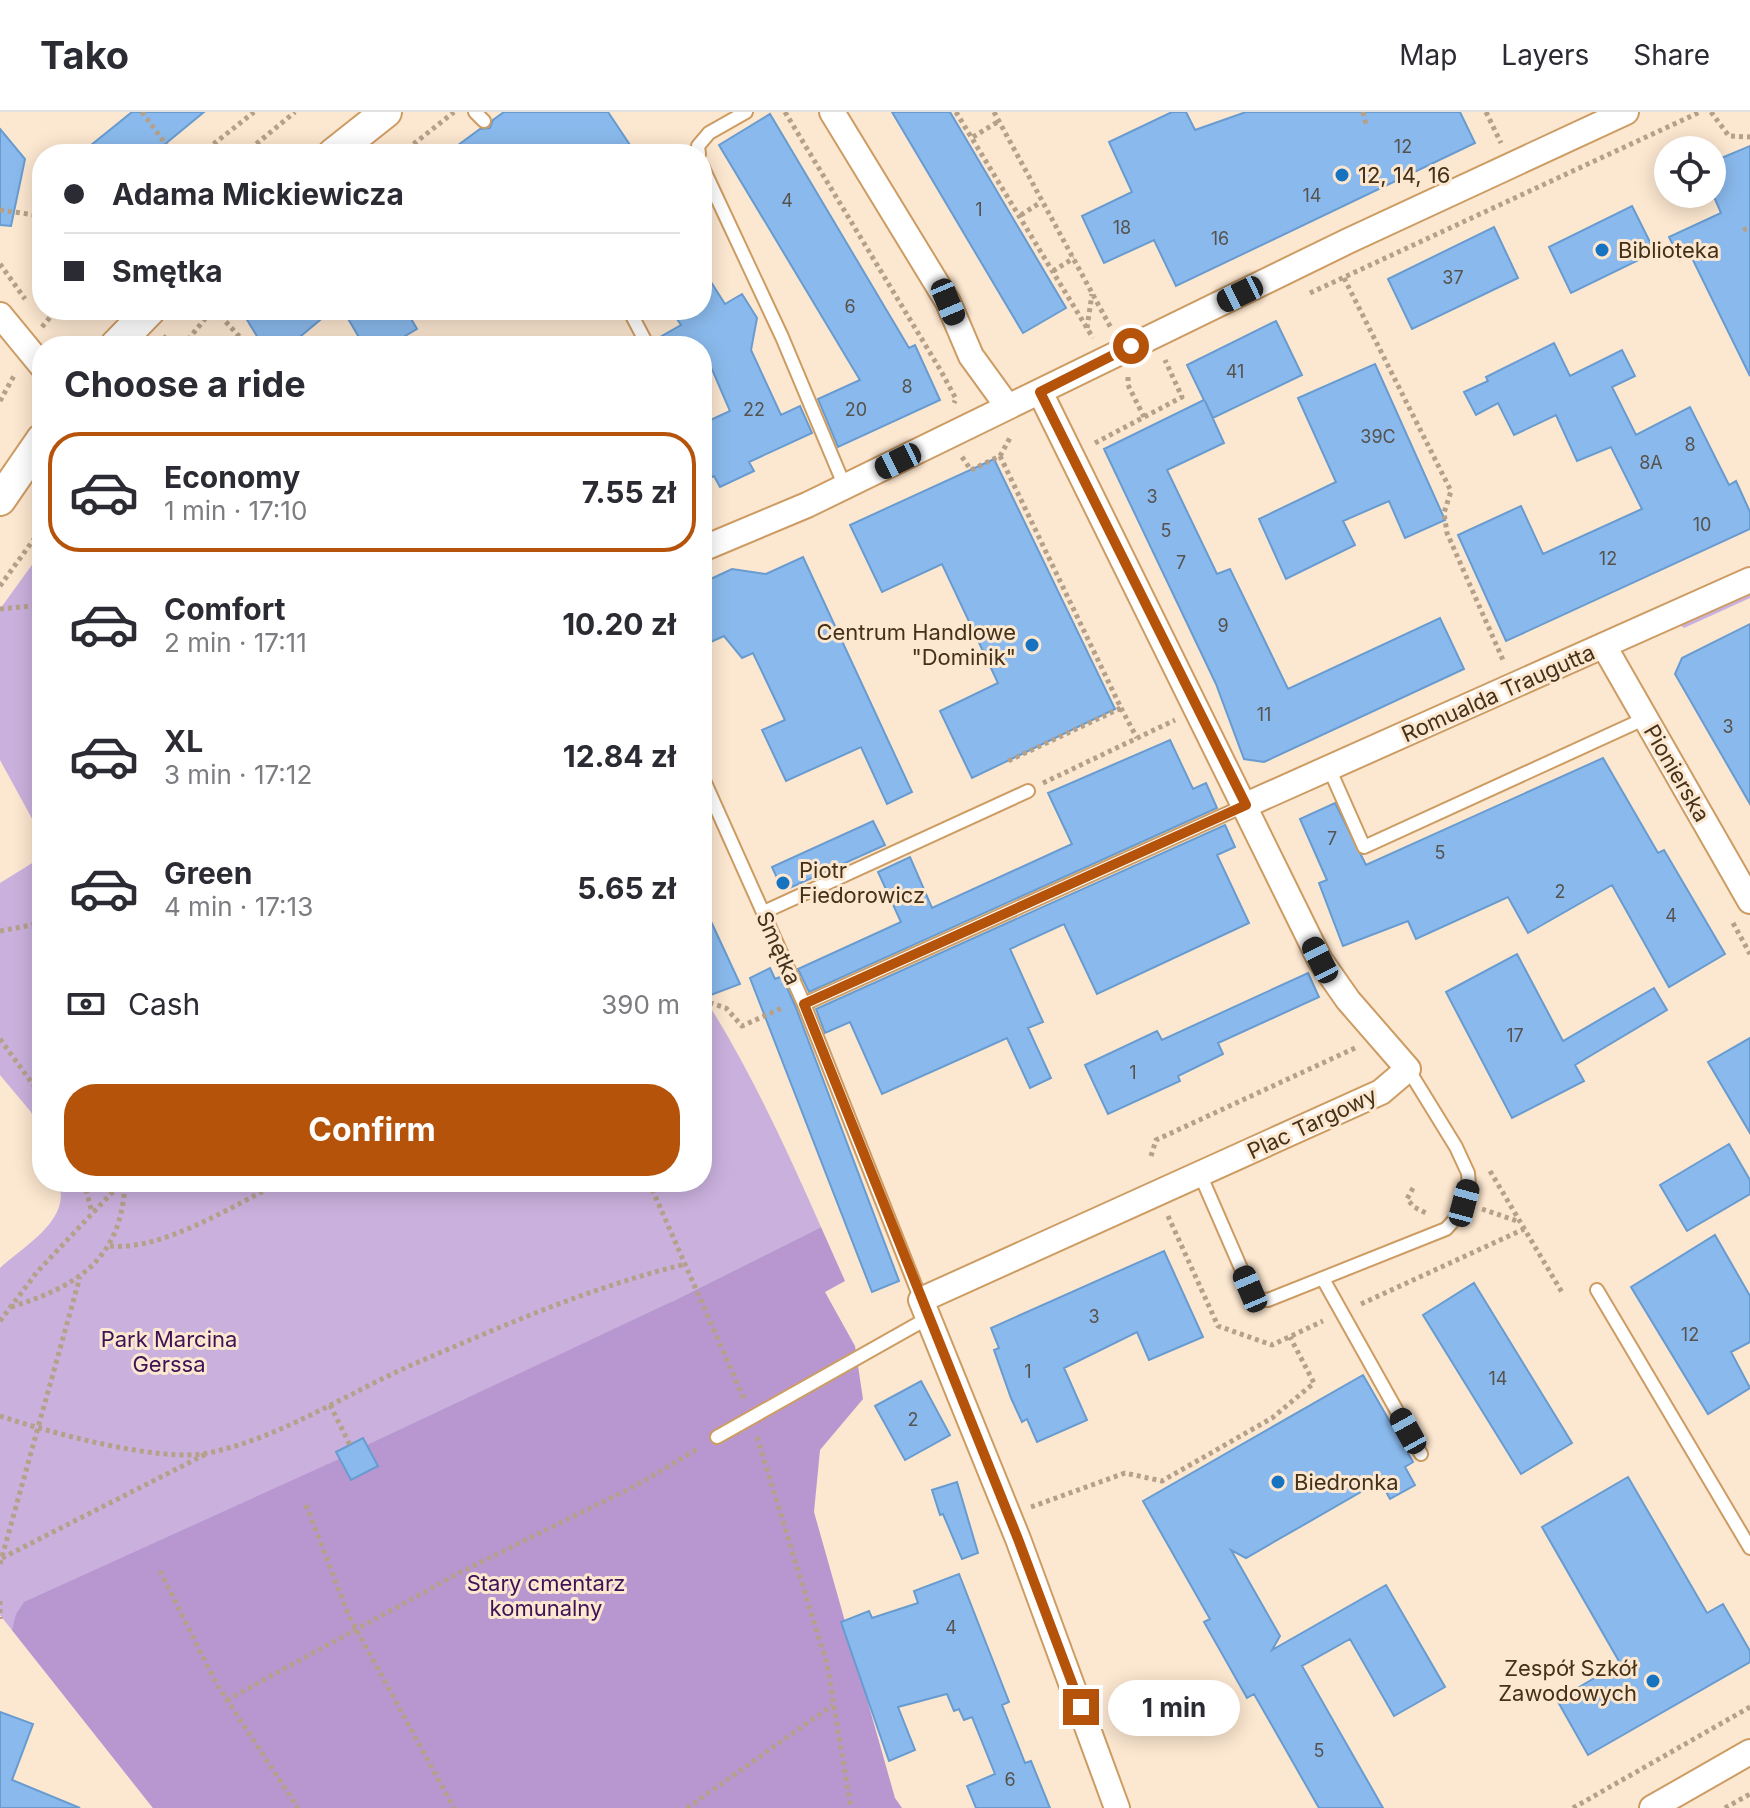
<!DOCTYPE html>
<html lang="en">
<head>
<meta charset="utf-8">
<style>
  :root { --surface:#fff; --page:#f2f2f3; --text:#2b2b33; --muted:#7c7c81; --line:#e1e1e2; --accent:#b45309 }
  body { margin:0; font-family:Inter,sans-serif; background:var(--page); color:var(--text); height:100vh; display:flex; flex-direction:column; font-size:30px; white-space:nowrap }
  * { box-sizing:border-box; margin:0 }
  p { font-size:26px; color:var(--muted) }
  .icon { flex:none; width:44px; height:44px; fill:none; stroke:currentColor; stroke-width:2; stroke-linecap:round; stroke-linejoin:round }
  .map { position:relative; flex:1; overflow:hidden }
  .side { position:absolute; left:32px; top:224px; width:680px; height:856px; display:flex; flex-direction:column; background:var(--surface); border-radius:32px; box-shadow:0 4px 20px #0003 }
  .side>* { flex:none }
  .guide { position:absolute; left:32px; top:32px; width:680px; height:176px; border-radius:32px; box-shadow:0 4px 20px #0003; display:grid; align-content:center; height:176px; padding:0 32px; background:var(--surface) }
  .controls { position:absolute; left:1654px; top:24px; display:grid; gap:16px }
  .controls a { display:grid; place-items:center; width:72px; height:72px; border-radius:50%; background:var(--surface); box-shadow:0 4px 20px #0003; font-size:40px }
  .end { position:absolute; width:36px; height:36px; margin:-18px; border:10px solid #b45309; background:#fff; box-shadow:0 0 0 4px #fff }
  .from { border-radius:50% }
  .bubble { position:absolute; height:56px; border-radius:28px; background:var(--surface); box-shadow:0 4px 20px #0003; font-size:26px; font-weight:700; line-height:56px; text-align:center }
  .car { position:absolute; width:24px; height:48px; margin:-24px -12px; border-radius:10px; box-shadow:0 0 6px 2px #0007; background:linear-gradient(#222 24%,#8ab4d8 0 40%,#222 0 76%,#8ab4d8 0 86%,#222 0) }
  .guide b { display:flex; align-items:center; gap:28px; height:76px; font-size:30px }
  .guide b+b { border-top:2px solid var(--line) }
  .guide i { width:20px; height:20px; background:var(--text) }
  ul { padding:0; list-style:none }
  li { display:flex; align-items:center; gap:24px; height:120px; margin:0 16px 12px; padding:0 16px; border:4px solid transparent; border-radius:32px }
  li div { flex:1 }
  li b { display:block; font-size:30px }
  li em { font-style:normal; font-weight:700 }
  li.active { border-color:var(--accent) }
  li>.icon { width:72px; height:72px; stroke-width:1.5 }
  h2 { padding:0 32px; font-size:36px; line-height:96px }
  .pay { display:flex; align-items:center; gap:20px; height:88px; padding:0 32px; font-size:30px }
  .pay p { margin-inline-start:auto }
  .button { display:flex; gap:16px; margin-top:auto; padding:16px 32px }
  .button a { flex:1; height:92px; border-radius:32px; background:var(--accent); color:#fff; font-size:32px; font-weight:700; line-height:92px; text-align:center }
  header { display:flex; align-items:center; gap:48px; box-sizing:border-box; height:112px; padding:0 40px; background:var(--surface); border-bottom:2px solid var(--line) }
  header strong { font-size:38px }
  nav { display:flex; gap:44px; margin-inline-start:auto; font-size:28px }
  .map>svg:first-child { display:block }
</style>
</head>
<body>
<header>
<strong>Tako</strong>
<nav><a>Map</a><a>Layers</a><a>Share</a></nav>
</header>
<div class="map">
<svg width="1750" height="1696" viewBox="0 0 1750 1696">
  <rect width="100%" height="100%" fill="#fce7d0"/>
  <!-- green -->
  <path fill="#cab1dd" d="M 42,439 L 42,725 L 0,648 L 0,497 Z
    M 1750,482 L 1750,486 L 1684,516 L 1680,513 Z
    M 42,745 L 42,1028 L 31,1000 L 0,963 L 0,771 Z
    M 702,882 C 749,955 786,1036 821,1115 L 671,1190 L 153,1696 L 0,1503 L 0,1156 C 24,1134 73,1107 58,1070 L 702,1070 Z"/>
  <!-- forest -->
  <path fill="#b897d1" d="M 821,1115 L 845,1169 L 825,1180 L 855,1234 L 863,1287 L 820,1338 L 814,1400 L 895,1686 L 902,1696 L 153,1696 L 12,1518 L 16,1502 L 24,1490 L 339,1347 L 336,1340 L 363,1326 L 367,1333 L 671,1190 Z"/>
  <!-- building -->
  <path fill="#8abaed" stroke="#689bcf" stroke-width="2" d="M 132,0 L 204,0 L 153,42 L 80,42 Z
    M 504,0 L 608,0 L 636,42 L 446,42 L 480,17 L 490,16 L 493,8 Z
    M 892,0 L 950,0 L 1066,196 L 1023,221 Z
    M 1172,0 L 1186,0 L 1195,18 L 1246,0 L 1460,0 L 1475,31 L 1176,174 L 1154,128 L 1104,151 L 1082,104 L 1132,80 L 1109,30 Z
    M 770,2 L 909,236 L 915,233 L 940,288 L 838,335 L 818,287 L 860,268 L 719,33 Z
    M 0,17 L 25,47 L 11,114 L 0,113 Z
    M 1750,34 L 1750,264 L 1690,142 L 1680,148 L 1669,125 L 1721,101 L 1712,80 L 1712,50 Z
    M 1632,94 L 1655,140 L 1571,181 L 1549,135 Z
    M 1494,115 L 1518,166 L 1412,217 L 1388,167 Z
    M 702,156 L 725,192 L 742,182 L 757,206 L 751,238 L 781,303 L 800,294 L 812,321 L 749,350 L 754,359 L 720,375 L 714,364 L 702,370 L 702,312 L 730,299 L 702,234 L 657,234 L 655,228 L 681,213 L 671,198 L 702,198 Z
    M 241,198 L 332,198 L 289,234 L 263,234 Z
    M 343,198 L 406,198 L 417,217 L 388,234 L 364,234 Z
    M 1276,209 L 1302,263 L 1213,306 L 1205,289 L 1224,331 L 1167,358 L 1217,462 L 1230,457 L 1288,577 L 1440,506 L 1464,557 L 1264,650 L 1244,647 L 1216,572 L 1104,337 L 1204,288 L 1187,253 Z
    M 1554,231 L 1570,264 L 1622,238 L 1635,264 L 1612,275 L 1636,323 L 1690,295 L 1729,373 L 1736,369 L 1750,400 L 1750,417 L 1506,529 L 1458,423 L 1521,394 L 1543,442 L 1642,397 L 1611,335 L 1577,349 L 1556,303 L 1514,323 L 1498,291 L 1476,303 L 1464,280 L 1488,269 L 1486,265 Z
    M 1375,252 L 1445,408 L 1405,426 L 1389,389 L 1343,409 L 1355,433 L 1286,467 L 1259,407 L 1336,370 L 1298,286 Z
    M 994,347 L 1115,597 L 972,666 L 940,599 L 998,571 L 942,452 L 882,480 L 850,413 Z
    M 803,445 L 912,680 L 887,692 L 861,635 L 786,669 L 762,618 L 785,608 L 753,541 L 742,546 L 724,524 L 702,534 L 702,471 L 732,457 L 766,462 Z
    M 1750,512 L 1750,692 L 1675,562 L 1682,546 Z
    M 1170,628 L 1193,677 L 1206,671 L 1217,696 L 809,880 L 798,857 L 901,810 L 878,760 L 910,745 L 932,796 L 1072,732 L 1048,681 Z
    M 1603,646 L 1658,741 L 1664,738 L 1725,842 L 1669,875 L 1612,773 L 1528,821 L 1508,785 L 1416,827 L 1408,809 L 1343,834 L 1319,771 L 1327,768 L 1300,707 L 1335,691 L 1366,753 Z
    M 873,709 L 885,733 L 783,779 L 772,755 Z
    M 1225,713 L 1235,735 L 1217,743 L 1249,811 L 1097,882 L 1064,812 L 1010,837 L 1043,910 L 1028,916 L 1051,966 L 1030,976 L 1007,926 L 882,982 L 850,910 L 825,921 L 816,897 Z
    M 702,790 L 740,872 L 708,884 L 702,872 Z
    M 1517,842 L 1563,929 L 1654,876 L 1667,898 L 1575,953 L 1584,969 L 1512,1006 L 1446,880 Z
    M 770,856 L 775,867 L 782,864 L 796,896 L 899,1169 L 872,1180 L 750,866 Z
    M 1308,861 L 1319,885 L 1218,931 L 1223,942 L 1178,964 L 1180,969 L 1108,1002 L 1085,953 L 1157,919 L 1162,928 Z
    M 1750,926 L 1750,1021 L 1708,950 Z
    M 1729,1032 L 1750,1068 L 1750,1082 L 1687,1119 L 1660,1073 Z
    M 1715,1123 L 1750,1184 L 1750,1230 L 1731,1240 L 1750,1276 L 1708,1302 L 1631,1175 Z
    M 1164,1139 L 1203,1225 L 1149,1248 L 1137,1220 L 1064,1256 L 1087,1308 L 1037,1330 L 1027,1307 L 1022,1310 L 1011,1286 L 994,1238 L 999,1236 L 991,1216 Z
    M 1474,1171 L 1572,1331 L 1521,1362 L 1423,1203 Z
    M 1363,1263 L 1413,1350 L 1405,1355 L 1415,1373 L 1390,1387 L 1380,1369 L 1246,1446 L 1231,1438 L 1280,1524 L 1272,1538 L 1386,1473 L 1445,1575 L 1394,1604 L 1350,1527 L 1302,1554 L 1383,1696 L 1319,1696 L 1254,1582 L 1247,1586 L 1204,1510 L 1210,1507 L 1143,1389 Z
    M 921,1269 L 950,1323 L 905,1348 L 875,1294 Z
    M 363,1326 L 378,1354 L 351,1368 L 336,1340 Z
    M 1628,1365 L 1707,1501 L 1723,1492 L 1750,1539 L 1750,1550 L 1588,1643 L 1557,1588 L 1620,1551 L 1542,1415 Z
    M 957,1370 L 978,1441 L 962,1447 L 943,1402 L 940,1403 L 932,1378 Z
    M 959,1462 L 1009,1590 L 1002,1593 L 1025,1651 L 1031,1649 L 1050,1696 L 976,1696 L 967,1674 L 995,1662 L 972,1605 L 964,1608 L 959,1597 L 954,1599 L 947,1582 L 898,1595 L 915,1638 L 889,1649 L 841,1510 L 869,1499 L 872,1506 L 918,1491 L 914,1479 Z
    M 0,1600 L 33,1612 L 12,1668 L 80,1696 L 0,1696 Z"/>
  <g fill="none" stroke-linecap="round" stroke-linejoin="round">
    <defs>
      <path id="service" d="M 475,0 L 484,9
        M 699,42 L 698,34 L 709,21 L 746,0
        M 702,54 L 782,225 L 845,375
        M 629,198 L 648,234
        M 1329,656 L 1364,735 L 1646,606
        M 702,664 L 804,892 L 921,1188
        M 764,800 L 1028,679
        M 804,892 L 1246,693
        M 1200,1062 L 1250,1177 L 1257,1187 L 1268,1188 L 1446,1117 L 1457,1105 L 1469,1074 L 1468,1061 L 1456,1035 L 1408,957
        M 1323,1167 L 1421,1342
        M 1597,1178 L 1750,1436
        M 717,1325 L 928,1206"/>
      <path id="minor" d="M 832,0 L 948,190 L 971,244 L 1008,295
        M 0,203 L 42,254
        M 1040,280 L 1320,848 L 1348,888 L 1408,957 L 1381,980 L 921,1188 L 1018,1427 L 1117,1696
        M 702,437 L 807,393 L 1348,129 L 1626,0
        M 1604,534 L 1750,789
        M 1246,693 L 1750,468
        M 1652,1696 L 1750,1640"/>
      <path id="tertiary" d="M 333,42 L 386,0
        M 115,234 L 150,198
        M 0,388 L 42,327"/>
    </defs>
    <!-- service casing -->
    <use href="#service" stroke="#cd9c63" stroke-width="16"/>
    <!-- minor casing -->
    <use href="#minor" stroke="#cd9c63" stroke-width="28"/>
    <!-- tertiary casing -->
    <use href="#tertiary" stroke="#cd9c63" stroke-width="34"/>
    <!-- path -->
    <path stroke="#b5a089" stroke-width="5" stroke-dasharray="4 4" stroke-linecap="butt" d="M 142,0 L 173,42
      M 785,0 L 941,259 L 956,287 L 954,291
      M 956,0 L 1093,226
      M 994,0 L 1111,216
      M 1363,0 L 1366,12
      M 1486,0 L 1501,31
      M 1711,0 L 1729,24 L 1750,25
      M 973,25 L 999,9
      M 201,42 L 254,0
      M 244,42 L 295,0
      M 401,42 L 454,0
      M 0,98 L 42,104
      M 1021,103 L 1041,90
      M 1743,118 L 1750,115
      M 0,152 L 25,187
      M 1053,159 L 1074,146
      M 1344,166 L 1451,379 L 1444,401 L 1447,421 L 1503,548
      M 1310,181 L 1700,0
      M 215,198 L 248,234
      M 42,215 L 56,198
      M 1087,216 L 1092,182
      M 163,224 L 174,234
      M 189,227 L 196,234
      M 183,234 L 212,198
      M 1128,265 L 1128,273 L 1144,305
      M 0,289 L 15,262
      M 1095,331 L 1182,285 L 1165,248
      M 1000,344 L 1011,324
      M 962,345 L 971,358 L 1000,344 L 1121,596 L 1008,649
      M 0,474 L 42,416
      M 0,497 L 42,493
      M 1121,596 L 1137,626
      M 1043,671 L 1175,608
      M 1733,811 L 1750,842
      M 0,819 L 42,811
      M 702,888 L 726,896 L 742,914 L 782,896
      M 0,927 L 42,985
      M 1151,1044 L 1156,1028 L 1355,936
      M 1490,1059 L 1563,1182
      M 84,1070 L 92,1101
      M 649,1070 L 745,1289
      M 1413,1076 L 1407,1087 L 1414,1095 L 1426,1101
      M 1482,1097 L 1520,1110
      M 1168,1104 L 1218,1214 L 1272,1233 L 1323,1209
      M 110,1134 C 163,1139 234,1093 281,1070
      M 1361,1192 L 1524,1117
      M 11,1195 C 79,1174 122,1146 125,1070
      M 0,1209 L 37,1160 L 122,1070
      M 330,1293 L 350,1333
      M 0,1304 C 48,1320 160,1351 208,1341 C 281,1326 347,1281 414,1252 C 502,1214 593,1174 686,1152
      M 757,1325 L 827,1552 L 851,1696
      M 306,1393 L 349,1504 L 454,1696
      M 1031,1395 L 1125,1361 L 1162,1369 L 1272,1306 L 1314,1271 L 1290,1225
      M 2,1446 L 206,1342
      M 0,1452 L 80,1165
      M 160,1459 L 216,1571 L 298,1696
      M 0,1489 L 0,1507
      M 227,1588 L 461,1460 L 637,1373 L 699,1336
      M 687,1696 L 833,1593
      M 1573,1696 L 1750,1595
      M 1725,1696 L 1750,1682"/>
    <!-- service -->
    <use href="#service" stroke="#fff" stroke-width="12"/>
    <!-- minor -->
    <use href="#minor" stroke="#fff" stroke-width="24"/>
    <!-- tertiary -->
    <use href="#tertiary" stroke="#fff" stroke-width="30"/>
  </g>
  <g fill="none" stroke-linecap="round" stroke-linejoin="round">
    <!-- route -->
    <path stroke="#b45309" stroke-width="10" d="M 1081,1595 L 1018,1427 L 804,892 L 1246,693 L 1040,280 L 1131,234"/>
  </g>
  <!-- markers -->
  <g fill="#1773c0" stroke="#fce7d0" stroke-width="3">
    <circle cx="1342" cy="63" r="8"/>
    <circle cx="1602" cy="138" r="8"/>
    <circle cx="1032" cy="533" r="8"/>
    <circle cx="783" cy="771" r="8"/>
    <circle cx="1278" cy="1370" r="8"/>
    <circle cx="1653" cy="1569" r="8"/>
  </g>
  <g text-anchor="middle" stroke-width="6" stroke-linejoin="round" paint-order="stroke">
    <!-- number labels -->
    <g font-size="18" fill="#56524d">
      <text x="1403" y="41">12</text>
      <text x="1312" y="90">14</text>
      <text x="787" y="95">4</text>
      <text x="979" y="104">1</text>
      <text x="1122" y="122">18</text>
      <text x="1220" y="133">16</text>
      <text x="1453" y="172">37</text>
      <text x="850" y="201">6</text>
      <text x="1235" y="266">41</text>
      <text x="907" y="281">8</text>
      <text x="754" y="304">22</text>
      <text x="856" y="304">20</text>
      <text x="1378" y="331">39C</text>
      <text x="1690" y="339">8</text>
      <text x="1651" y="357">8A</text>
      <text x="1152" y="391">3</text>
      <text x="1702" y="419">10</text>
      <text x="1166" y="425">5</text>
      <text x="1608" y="453">12</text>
      <text x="1181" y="457">7</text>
      <text x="1223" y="520">9</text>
      <text x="1264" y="609">11</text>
      <text x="1728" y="621">3</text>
      <text x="1332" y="733">7</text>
      <text x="1440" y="747">5</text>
      <text x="1560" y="786">2</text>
      <text x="1671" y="810">4</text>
      <text x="1515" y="930">17</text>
      <text x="1133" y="967">1</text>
      <text x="1094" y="1211">3</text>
      <text x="1690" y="1229">12</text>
      <text x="1028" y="1266">1</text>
      <text x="1498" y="1273">14</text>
      <text x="913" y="1314">2</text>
      <text x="951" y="1522">4</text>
      <text x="1319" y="1645">5</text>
      <text x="1010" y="1674">6</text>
    </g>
    <!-- poi labels -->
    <g font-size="22" fill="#453018" stroke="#fce7d0" text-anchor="start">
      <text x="1358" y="71">12, 14, 16</text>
      <text x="1618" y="146">Biblioteka</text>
      <text x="1016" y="528" text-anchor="end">Centrum Handlowe<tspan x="1016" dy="25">"Dominik"</tspan></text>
      <text x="799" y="766">Piotr<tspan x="799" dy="25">Fiedorowicz</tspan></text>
      <text x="1294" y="1378">Biedronka</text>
      <text x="1637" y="1564" text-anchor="end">Zespół Szkół<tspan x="1637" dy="25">Zawodowych</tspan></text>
    </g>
    <!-- street labels -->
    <g font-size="22" fill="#453018" stroke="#fce7d0">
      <text transform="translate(1498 581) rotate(-24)" y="8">Romualda Traugutta</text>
      <text transform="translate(1677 661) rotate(60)" y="8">Pionierska</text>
      <text transform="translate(779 836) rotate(66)" y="8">Smętka</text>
      <text transform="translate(1312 1011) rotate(-25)" y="8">Plac Targowy</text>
    </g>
    <!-- park labels -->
    <g font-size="22" fill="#3e1257" stroke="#fce7d0">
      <text x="169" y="1235">Park Marcina<tspan x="169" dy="25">Gerssa</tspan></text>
      <text x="546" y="1479">Stary cmentarz<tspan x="546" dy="25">komunalny</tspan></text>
    </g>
  </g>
</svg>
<div class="controls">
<a><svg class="icon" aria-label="locate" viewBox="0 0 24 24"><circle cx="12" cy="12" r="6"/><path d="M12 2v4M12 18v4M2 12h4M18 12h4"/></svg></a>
</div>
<i class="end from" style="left:1131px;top:234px"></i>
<i class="end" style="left:1081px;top:1595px"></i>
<div class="bubble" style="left:1108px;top:1568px;width:132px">1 min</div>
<i class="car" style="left:1240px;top:182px;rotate:244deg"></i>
<i class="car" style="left:948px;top:190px;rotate:157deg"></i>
<i class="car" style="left:898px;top:349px;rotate:244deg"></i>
<i class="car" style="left:1320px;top:848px;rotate:333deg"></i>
<i class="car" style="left:1464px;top:1091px;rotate:15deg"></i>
<i class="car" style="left:1250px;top:1177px;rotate:337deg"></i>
<i class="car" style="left:1408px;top:1319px;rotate:331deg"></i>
<div class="guide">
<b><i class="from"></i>Adama Mickiewicza</b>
<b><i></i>Smętka</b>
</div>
<section class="side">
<h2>Choose a ride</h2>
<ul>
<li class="active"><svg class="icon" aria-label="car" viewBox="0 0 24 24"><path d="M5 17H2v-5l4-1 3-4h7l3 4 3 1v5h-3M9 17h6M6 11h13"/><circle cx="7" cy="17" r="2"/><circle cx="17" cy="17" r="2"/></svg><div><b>Economy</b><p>1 min · 17:10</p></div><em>7.55 zł</em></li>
<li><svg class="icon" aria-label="car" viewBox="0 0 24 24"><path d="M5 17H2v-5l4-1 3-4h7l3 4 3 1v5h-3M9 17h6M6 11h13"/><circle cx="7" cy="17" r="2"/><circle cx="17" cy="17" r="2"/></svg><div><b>Comfort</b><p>2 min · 17:11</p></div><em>10.20 zł</em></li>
<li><svg class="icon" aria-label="car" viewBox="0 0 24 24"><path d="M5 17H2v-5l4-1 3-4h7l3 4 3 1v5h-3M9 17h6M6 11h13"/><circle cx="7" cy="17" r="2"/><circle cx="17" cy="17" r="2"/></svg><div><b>XL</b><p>3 min · 17:12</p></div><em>12.84 zł</em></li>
<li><svg class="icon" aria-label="car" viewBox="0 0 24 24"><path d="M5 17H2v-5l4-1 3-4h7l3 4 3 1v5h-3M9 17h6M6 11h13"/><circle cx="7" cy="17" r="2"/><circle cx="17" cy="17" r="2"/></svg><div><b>Green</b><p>4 min · 17:13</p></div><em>5.65 zł</em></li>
</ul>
<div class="pay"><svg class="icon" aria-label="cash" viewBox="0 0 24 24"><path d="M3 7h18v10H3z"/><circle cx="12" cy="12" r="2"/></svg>Cash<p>390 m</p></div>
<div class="button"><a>Confirm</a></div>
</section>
</div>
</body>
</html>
